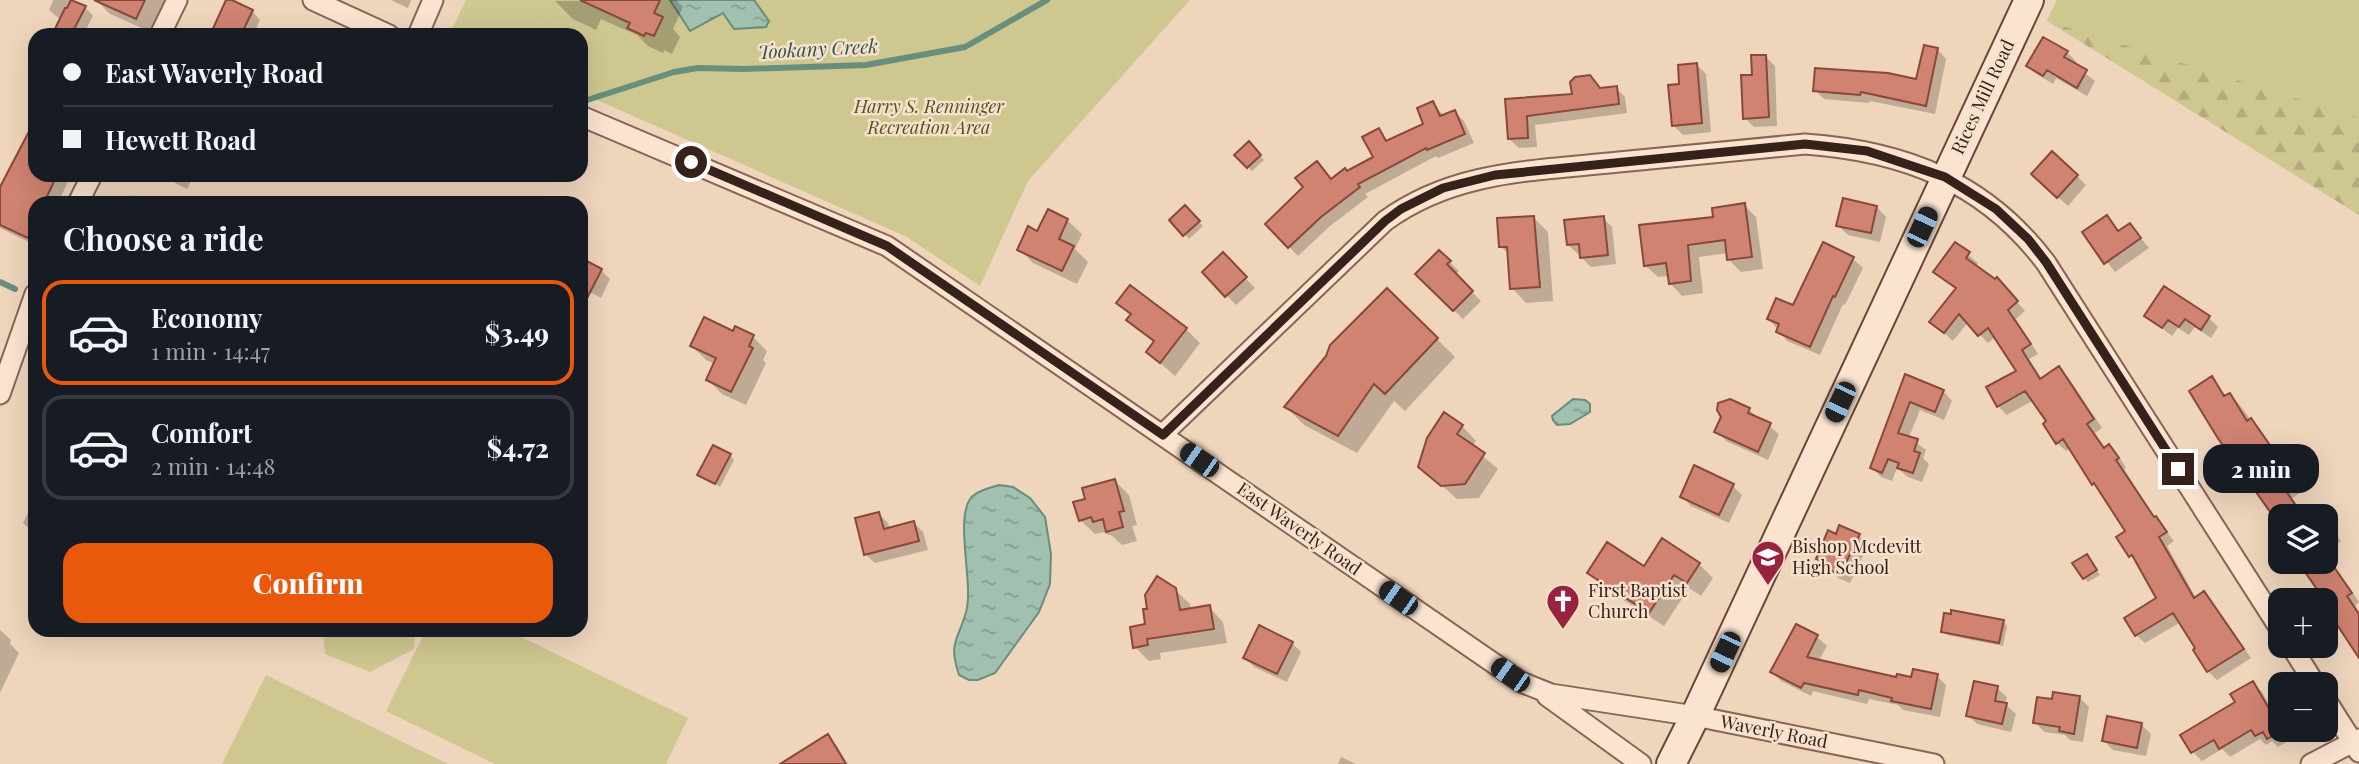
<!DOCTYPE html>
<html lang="en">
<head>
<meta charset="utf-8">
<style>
  :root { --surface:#171b24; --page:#242831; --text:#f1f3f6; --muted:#9ea1a6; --line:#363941; --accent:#ea580c }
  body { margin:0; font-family:"Playfair Display",serif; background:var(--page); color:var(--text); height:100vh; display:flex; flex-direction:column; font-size:26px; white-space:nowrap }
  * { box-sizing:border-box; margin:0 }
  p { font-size:23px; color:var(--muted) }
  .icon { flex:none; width:38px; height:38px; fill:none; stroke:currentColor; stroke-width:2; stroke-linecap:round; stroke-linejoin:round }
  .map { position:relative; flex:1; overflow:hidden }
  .sheet { position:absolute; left:28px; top:196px; width:560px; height:441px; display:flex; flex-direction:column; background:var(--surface); border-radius:21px; box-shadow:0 7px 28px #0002 }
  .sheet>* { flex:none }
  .hud { position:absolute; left:28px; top:28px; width:560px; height:154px; border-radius:21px; box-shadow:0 7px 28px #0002; display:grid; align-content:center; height:154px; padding:0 35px; background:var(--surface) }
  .fabs { position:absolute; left:2268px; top:504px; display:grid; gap:14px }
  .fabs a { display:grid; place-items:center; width:70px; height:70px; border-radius:14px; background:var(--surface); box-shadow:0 7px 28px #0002; font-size:35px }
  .end { position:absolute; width:32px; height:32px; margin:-16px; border:9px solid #36221b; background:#fff; box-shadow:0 0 0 4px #fff }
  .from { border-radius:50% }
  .bubble { position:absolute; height:49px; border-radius:21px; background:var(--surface); box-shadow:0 7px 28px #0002; font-size:23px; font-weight:800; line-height:49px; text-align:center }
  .car { position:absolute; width:21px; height:42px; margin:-21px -10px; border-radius:9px; box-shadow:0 0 5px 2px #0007; background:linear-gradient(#222 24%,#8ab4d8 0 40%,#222 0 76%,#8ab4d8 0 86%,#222 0) }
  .hud b { display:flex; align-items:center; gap:24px; height:66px; font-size:26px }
  .hud b+b { border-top:2px solid var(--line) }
  .hud i { width:18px; height:18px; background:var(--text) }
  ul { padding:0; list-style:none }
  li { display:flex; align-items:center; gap:21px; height:105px; margin:0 14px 10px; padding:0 21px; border:4px solid var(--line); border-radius:21px }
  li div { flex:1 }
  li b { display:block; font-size:26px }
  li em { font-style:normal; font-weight:800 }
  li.on { border-color:var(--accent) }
  li>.icon { width:63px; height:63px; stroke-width:1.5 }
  h2 { padding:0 35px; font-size:32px; line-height:84px }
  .primary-button { display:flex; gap:14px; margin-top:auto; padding:14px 35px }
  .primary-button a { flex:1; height:80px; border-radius:21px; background:var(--accent); color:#fff; font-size:28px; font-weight:800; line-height:80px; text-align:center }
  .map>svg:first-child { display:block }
</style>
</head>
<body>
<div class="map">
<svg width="2359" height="764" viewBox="0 0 2359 764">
  <defs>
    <pattern id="forest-firs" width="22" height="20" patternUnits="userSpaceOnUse" patternTransform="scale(1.75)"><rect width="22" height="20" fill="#cec790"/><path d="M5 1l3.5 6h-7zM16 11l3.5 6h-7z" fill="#b2ab7c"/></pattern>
    <pattern id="water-ripples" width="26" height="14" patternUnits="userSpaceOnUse" patternTransform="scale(1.75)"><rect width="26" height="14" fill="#a1c0b0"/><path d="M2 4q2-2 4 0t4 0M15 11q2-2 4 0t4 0" fill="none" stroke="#849c8e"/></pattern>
  </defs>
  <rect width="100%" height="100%" fill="#efd5bc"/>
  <!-- forest -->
  <path fill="url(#forest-firs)" d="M 2057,0 L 2359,0 L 2359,215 L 2047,21 Z"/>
  <!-- park -->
  <path fill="#cec790" d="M 466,0 L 1190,0 L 1028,181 L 980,286 L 907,237 L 581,93 L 581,35 L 449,35 Z
    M 2057,0 L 2359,0 L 2359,118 L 2047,21 Z
    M 323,630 L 415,630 L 414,649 L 370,672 L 325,654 Z
    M 426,630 L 507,630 L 688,718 L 666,764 L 495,764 L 386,711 Z
    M 266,675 L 448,764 L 222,764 Z"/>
  <!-- water -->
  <path fill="url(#water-ripples)" stroke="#688e7c" stroke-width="2" d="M 670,0 L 754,0 L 769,21 L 766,27 L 734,29 L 723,13 L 690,31 Z
    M 1573,399 L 1585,400 L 1590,404 L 1590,412 L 1570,424 L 1557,425 L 1553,420 L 1552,416 Z
    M 999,485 L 1013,487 L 1030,498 L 1045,517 L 1051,554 L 1050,584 L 1039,612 L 995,673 L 978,680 L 969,680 L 959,675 C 948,642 958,641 966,612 C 974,585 955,522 970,499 C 976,491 990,488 999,485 Z"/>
  <!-- shadow -->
  <path fill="#0003" d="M 53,0 L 71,0 L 85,7 L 93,16 L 83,35 L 53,35 L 61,20 L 49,10 Z
    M 96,0 L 165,0 L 151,32 L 110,14 Z
    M 391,0 L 411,0 L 408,8 Z
    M 676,0 L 683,7 L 673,29 L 680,37 L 672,54 L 664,50 L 663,53 L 648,46 L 637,35 L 601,19 L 596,30 L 573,19 L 555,1 Z
    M 252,11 L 260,20 L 253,35 L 212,35 Z
    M 1937,49 L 1946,59 L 1935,114 L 1870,101 L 1869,103 L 1824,99 L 1815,90 L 1918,81 Z
    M 2067,52 L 2076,61 L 2074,65 L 2095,81 L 2087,96 L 2056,78 L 2053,84 L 2038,75 L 2029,66 Z
    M 1766,57 L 1775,66 L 1777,126 L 1754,127 L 1745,118 L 1754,77 Z
    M 1697,65 L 1706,74 L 1711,132 L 1683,135 L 1673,125 Z
    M 1616,88 L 1625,97 L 1627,113 L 1535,125 L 1537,147 L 1519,148 L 1509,139 L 1506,101 L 1574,95 Z
    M 1433,103 L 1444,116 L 1455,112 L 1464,121 L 1474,143 L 1438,158 L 1436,156 L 1365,194 L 1368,197 L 1330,226 L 1298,256 L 1267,224 L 1332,181 L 1375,158 L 1379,131 L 1389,142 L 1426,125 Z
    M 35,137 L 35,175 L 71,175 L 58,203 L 35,203 L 35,245 L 0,228 L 0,184 L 3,185 Z
    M 1249,144 L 1264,160 L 1252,171 L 1237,155 Z
    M 160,175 L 194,175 L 187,189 Z
    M 2077,176 L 2086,185 L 2068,206 L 2043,184 Z
    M 133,195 L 149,203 L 129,203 Z
    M 1744,205 L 1756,217 L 1763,269 L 1741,272 L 1729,260 L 1728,253 L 1699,257 L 1703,293 L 1682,296 L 1670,283 L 1669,276 L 1658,277 L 1645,265 L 1715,218 Z
    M 1185,207 L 1203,226 L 1189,239 L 1171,220 Z
    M 1877,207 L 1886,217 L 1880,242 L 1848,235 L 1838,225 Z
    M 1533,217 L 1548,232 L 1553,301 L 1526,303 L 1512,288 L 1510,255 L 1501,247 Z
    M 2107,217 L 2120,232 L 2130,225 L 2149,248 L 2115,272 L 2084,233 Z
    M 1603,218 L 1612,227 L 1616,264 L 1591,267 L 1582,258 L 1581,254 L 1578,254 L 1568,245 Z
    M 1067,220 L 1082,234 L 1075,249 L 1088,262 L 1077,284 L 1033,263 L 1019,249 L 1038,233 Z
    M 1955,244 L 1978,263 L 1975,267 L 2005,288 L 2025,311 L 2016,319 L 2038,354 L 2029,359 L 2042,379 L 2059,368 L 2068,377 L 2102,428 L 2095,433 L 2105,449 L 2109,447 L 2118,455 L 2126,468 L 2124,469 L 2155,518 L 2174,541 L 2167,546 L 2196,598 L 2204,593 L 2212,602 L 2251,658 L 2217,680 L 2208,671 L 2198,649 L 2181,622 L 2145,643 L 2136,635 L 2159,599 L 2140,565 L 2118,538 L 2128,531 L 2071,448 L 2066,451 L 2057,443 L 2049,422 L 2034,400 L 2007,415 L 1998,406 L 2018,372 L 1996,337 L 1988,343 L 1968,322 L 1953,341 L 1932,322 L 1957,290 L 1935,272 Z
    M 1824,245 L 1853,259 L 1863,268 L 1845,305 L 1843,304 L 1820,355 L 1787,341 L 1769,319 L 1794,308 Z
    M 1439,252 L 1459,271 L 1455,275 L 1481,301 L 1463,319 L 1417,274 Z
    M 1223,255 L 1255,288 L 1236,305 L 1204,272 Z
    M 581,260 L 601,270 L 610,279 L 601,298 L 588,291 L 581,305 Z
    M 2165,288 L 2209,318 L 2218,327 L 2211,338 L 2195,327 L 2189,335 L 2178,328 L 2172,336 L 2146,316 Z
    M 1119,303 L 1186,329 L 1200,343 L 1175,376 L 1148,352 L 1155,343 L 1129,319 L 1131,316 Z
    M 734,333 L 753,337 L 767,351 L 763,360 L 766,363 L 746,405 L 722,394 L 708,380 L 715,364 L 706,360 L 692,346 Z
    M 1437,339 L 1455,357 L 1405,411 L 1394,401 L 1357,453 L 1304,425 L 1286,407 Z
    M 1906,377 L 1943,391 L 1952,401 L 1944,420 L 1920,410 L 1909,437 L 1926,450 L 1923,458 L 1929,464 L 1922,482 L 1908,477 L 1897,468 L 1892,481 L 1881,477 L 1872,468 Z
    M 2211,378 L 2227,397 L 2230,395 L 2239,404 L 2303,491 L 2292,498 L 2305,516 L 2280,516 L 2280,523 L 2219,436 Z
    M 1730,401 L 1749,410 L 1779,434 L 1768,460 L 1726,441 L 1717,431 Z
    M 1445,415 L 1462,426 L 1476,441 L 1472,447 L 1498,469 L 1479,498 L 1457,499 L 1420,466 Z
    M 730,455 L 734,460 L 720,487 L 699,474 Z
    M 1115,481 L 1129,495 L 1137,525 L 1132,526 L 1137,541 L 1122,545 L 1111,535 L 1108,535 L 1104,532 L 1095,534 L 1080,520 L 1088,500 Z
    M 1733,486 L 1742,495 L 1729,523 L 1691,506 L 1682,496 Z
    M 35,499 L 35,534 L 23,523 Z
    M 879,514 L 888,523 L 890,529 L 914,523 L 923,532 L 928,550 L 875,563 L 865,554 Z
    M 2326,520 L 2341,541 L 2326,551 Z
    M 1837,536 L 1859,536 L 1868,545 L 1850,583 L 1838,578 L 1818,558 Z
    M 2326,554 L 2359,602 L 2355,606 L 2359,612 L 2359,654 L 2304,562 L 2326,562 Z
    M 2087,556 L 2100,575 L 2088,582 L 2084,578 Z
    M 1699,564 L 1713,578 L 1701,596 L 1689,588 L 1664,626 L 1603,587 L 1589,573 Z
    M 1175,590 L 1190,604 L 1191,610 L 1209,607 L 1223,622 L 1227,643 L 1160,653 L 1161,659 L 1149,661 L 1135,647 L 1147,625 Z
    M 2003,621 L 2007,626 L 2003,646 L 1947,635 L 1943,631 Z
    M 1796,626 L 1817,637 L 1827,646 L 1818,662 L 1898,679 L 1937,676 L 1946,685 L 1940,717 L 1903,710 L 1898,705 L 1869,699 L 1867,704 L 1813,691 L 1811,696 L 1781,681 L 1772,672 Z
    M 0,630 L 11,640 L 10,644 L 19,653 L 0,693 Z
    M 1292,643 L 1301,652 L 1287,682 L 1254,667 L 1245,657 Z
    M 2252,683 L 2262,692 L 2280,724 L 2280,730 L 2283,730 L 2290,740 L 2278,747 L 2272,741 L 2266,745 L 2260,739 L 2230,757 L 2222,749 L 2202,761 L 2193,752 L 2183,736 L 2237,703 Z
    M 1997,688 L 2007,697 L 2005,704 L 2016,714 L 2011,732 L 1977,724 L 1968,715 Z
    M 2080,698 L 2089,707 L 2083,742 L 2070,740 L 2065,735 L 2044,732 L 2035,722 L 2053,701 Z
    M 2141,724 L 2151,734 L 2146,756 L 2113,750 L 2104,741 Z
    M 827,737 L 837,746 L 848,764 L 798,764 Z
    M 1341,757 L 1356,764 L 1338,764 Z"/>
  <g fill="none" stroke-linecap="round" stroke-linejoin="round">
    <!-- stream -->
    <path stroke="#688e7c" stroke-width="6" d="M 581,102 L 674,72 L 698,68 L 744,69 L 866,65 L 965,47 L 1047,0
      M 292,203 L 298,201
      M 0,282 L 15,289"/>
  </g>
  <!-- building -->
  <path fill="#d08370" stroke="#88483a" stroke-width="2" d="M 71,0 L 86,6 L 71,35 L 52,35 L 65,8 L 67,8 Z
    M 94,0 L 145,0 L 136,19 Z
    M 226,0 L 232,0 L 253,10 L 241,35 L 210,35 Z
    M 580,0 L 660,0 L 654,13 L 663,17 L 654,36 L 646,33 L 644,36 L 627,28 L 630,23 Z
    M 2043,37 L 2068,51 L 2064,57 L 2087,70 L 2077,88 L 2047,70 L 2043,76 L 2026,66 Z
    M 1924,45 L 1938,48 L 1926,106 L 1861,92 L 1860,95 L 1813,91 L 1815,68 L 1888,73 L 1916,79 Z
    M 1751,55 L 1766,55 L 1769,117 L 1743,119 L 1741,75 L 1752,75 Z
    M 1697,63 L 1702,123 L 1672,126 L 1668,85 L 1679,84 L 1678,65 Z
    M 1590,75 L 1600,88 L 1617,86 L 1619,104 L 1527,116 L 1528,138 L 1508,139 L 1505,99 L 1572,94 L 1570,82 L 1575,77 Z
    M 1433,101 L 1440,116 L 1455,110 L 1465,134 L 1427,150 L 1426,148 L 1358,184 L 1360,187 L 1321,217 L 1288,248 L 1265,224 L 1303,187 L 1295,178 L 1317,161 L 1331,179 L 1345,168 L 1347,171 L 1373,157 L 1362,137 L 1379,128 L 1386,141 L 1423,124 L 1417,108 Z
    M 35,120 L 35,175 L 57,175 L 44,203 L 35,203 L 35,224 L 28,238 L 0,225 L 0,187 Z
    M 1249,141 L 1261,155 L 1247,168 L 1234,155 Z
    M 2052,151 L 2078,175 L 2057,198 L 2031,174 Z
    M 1843,198 L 1877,206 L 1871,233 L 1836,226 Z
    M 1745,203 L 1752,257 L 1727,260 L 1725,240 L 1688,245 L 1691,281 L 1669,284 L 1666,263 L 1644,266 L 1639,225 L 1713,217 L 1712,208 Z
    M 1185,205 L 1200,221 L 1183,236 L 1169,220 Z
    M 1048,209 L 1068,219 L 1059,239 L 1074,246 L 1062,271 L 1017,250 L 1028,226 L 1037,231 Z
    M 2107,215 L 2118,231 L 2130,223 L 2141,238 L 2104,264 L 2082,232 Z
    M 1534,216 L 1540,287 L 1510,289 L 1507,247 L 1499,247 L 1497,218 Z
    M 1604,216 L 1608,255 L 1580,258 L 1579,244 L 1567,245 L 1564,220 Z
    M 1823,242 L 1854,257 L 1835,297 L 1833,296 L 1810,347 L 1776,332 L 1779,324 L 1767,319 L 1776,298 L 1793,305 Z
    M 1955,242 L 1970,252 L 1966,258 L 1995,279 L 1997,277 L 2018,301 L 2008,310 L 2031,344 L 2022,350 L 2040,379 L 2059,366 L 2094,419 L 2087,424 L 2104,448 L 2109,444 L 2119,458 L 2116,460 L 2154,517 L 2156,516 L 2167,532 L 2159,537 L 2194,598 L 2204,591 L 2244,649 L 2207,672 L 2193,650 L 2195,648 L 2173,613 L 2135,636 L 2124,618 L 2156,598 L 2132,555 L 2129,557 L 2116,537 L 2125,531 L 2094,483 L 2092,485 L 2063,439 L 2056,444 L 2043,424 L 2046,421 L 2025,391 L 1997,407 L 1986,387 L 2016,371 L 1988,328 L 1978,336 L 1959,314 L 1944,333 L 1929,322 L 1956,288 L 1933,272 Z
    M 1439,250 L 1451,261 L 1447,264 L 1473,291 L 1453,311 L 1415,274 Z
    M 1223,252 L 1247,277 L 1225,297 L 1202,272 Z
    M 581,258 L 602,269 L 581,310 Z
    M 1130,285 L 1187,328 L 1160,363 L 1146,352 L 1154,341 L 1126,320 L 1131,314 L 1116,303 Z
    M 2164,286 L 2210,316 L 2201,330 L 2185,319 L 2179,327 L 2168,320 L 2162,328 L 2144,316 Z
    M 1387,288 L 1438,338 L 1385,394 L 1374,384 L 1338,436 L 1284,407 L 1326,356 L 1330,345 Z
    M 704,317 L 733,331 L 735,326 L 754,335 L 749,346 L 753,348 L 731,392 L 706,380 L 716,358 L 690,346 Z
    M 1905,374 L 1944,390 L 1935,412 L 1910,402 L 1898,433 L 1918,439 L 1914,451 L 1920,453 L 1913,473 L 1897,468 L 1899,463 L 1888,459 L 1882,473 L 1870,468 Z
    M 2212,376 L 2224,396 L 2230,393 L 2247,421 L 2251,418 L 2295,481 L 2284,488 L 2303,516 L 2273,516 L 2217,437 L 2189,391 Z
    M 1730,399 L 1750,408 L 1748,413 L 1771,423 L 1758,452 L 1714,432 L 1721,417 L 1717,410 L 1718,403 Z
    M 1444,412 L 1463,425 L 1457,434 L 1485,453 L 1465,484 L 1441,486 L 1418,467 L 1427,438 Z
    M 713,445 L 731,454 L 715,484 L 697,475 Z
    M 1694,465 L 1734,484 L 1719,515 L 1680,497 Z
    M 1115,479 L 1124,511 L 1119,512 L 1123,527 L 1106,532 L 1103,519 L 1093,522 L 1091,517 L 1079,521 L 1073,502 L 1085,499 L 1082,488 Z
    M 879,512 L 884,529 L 914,521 L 919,541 L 864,555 L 855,518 Z
    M 1839,525 L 1860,534 L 1840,575 L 1827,569 L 1829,564 L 1816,559 L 1828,530 L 1836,534 Z
    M 1662,538 L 1700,563 L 1687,583 L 1674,575 L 1649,613 L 1587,573 L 1607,542 L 1644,566 Z
    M 2087,554 L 2097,570 L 2083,579 L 2072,563 Z
    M 2327,557 L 2352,593 L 2347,596 L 2359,614 L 2359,658 L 2334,620 L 2337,618 L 2305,572 L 2321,562 L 2326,562 Z
    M 1157,576 L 1176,588 L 1180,610 L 1210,605 L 1214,629 L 1147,639 L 1148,645 L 1133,648 L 1130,627 L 1145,624 L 1143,609 L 1147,609 L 1145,595 Z
    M 1951,610 L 2004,620 L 1999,643 L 1941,632 L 1944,613 L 1951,614 Z
    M 1796,624 L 1818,635 L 1807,657 L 1896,677 L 1897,674 L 1911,677 L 1913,669 L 1938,674 L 1931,709 L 1891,701 L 1892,698 L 1859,690 L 1858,695 L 1804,683 L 1801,688 L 1770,672 Z
    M 1259,625 L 1293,642 L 1277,674 L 1243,658 Z
    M 1974,681 L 1998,686 L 1995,701 L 2007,703 L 2002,724 L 1966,716 Z
    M 2253,681 L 2282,731 L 2267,739 L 2263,732 L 2255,736 L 2251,730 L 2219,749 L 2214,740 L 2191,753 L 2180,735 L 2235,702 L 2230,694 Z
    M 2053,692 L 2080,696 L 2074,734 L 2059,731 L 2060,727 L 2033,723 L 2037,697 L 2052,699 Z
    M 2107,716 L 2142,723 L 2137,748 L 2102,741 Z
    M 828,734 L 846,764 L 780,764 Z"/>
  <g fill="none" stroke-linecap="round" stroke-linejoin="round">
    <defs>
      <path id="street" d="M 313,0 L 389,35
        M 160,35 L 177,0
        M 418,35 L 433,0
        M 581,116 L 887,246 L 1521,682 L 1551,694 L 1695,716 L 1934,764
        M 78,203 L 92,175
        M 0,394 L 35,294
        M 1162,435 L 1385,221 C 1455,170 1535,171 1619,162 C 1681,156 1743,150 1805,144 C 1904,151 1985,182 2046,263 L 2280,629
        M 2291,646 L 2315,684
        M 1547,696 L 1641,764
        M 2326,700 L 2359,752
        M 2311,764 L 2359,739"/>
      <path id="secondary" d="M 1671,764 L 1695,716 L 2029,0"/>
    </defs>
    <!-- street casing -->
    <use href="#street" stroke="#886555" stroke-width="23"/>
    <!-- secondary casing -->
    <use href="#secondary" stroke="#694639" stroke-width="32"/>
    <!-- street -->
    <use href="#street" stroke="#fae4d0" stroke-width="19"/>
    <!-- secondary -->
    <use href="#secondary" stroke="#fae4d0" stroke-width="28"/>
  </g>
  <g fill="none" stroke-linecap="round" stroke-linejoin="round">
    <!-- route -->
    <path stroke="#36221b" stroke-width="9" d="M 691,162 L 887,246 L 1163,435 L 1385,221 L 1401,209 L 1443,188 L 1495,175 L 1805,144 L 1867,151 L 1945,177 L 1996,209 L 2028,239 L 2046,262 L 2178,469"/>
  </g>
  <!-- icons -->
  <defs>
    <symbol id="school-pin" viewBox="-11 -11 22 30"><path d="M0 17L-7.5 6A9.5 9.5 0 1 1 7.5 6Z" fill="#99233e" stroke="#f7e1cc"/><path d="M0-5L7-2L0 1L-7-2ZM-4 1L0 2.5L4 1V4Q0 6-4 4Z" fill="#fff"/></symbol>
    <symbol id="church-pin" viewBox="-11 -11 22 30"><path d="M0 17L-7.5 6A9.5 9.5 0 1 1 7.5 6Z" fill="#99233e" stroke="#f7e1cc"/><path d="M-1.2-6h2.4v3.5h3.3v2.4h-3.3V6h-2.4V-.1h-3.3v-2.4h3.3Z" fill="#fff"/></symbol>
  </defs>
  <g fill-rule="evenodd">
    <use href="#school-pin" x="1749" y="538" width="38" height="52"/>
    <use href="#church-pin" x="1544" y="582" width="38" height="52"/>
  </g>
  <g text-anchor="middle" stroke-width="5" stroke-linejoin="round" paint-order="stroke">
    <!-- street labels -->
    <g font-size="18" fill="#36221b" stroke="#f7e1cc">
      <text transform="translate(1983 97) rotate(-65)" y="6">Rices Mill Road</text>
      <text transform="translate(1299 529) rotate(35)" y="6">East Waverly Road</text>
      <text transform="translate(1774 732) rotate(11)" y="6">Waverly Road</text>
    </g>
    <!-- park labels -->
    <g font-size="18" font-style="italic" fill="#525420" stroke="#f7e1cc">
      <text x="929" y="113">Harry S. Renninger<tspan x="929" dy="21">Recreation Area</tspan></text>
    </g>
    <!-- poi labels -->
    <g font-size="18" fill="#36221b" stroke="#f7e1cc" text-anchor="start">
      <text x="1792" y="553">Bishop Mcdevitt<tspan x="1792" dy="21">High School</tspan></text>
      <text x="1588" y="597">First Baptist<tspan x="1588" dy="21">Church</tspan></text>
    </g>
    <!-- water labels -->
    <g font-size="19" font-style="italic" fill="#29574a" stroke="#f7e1cc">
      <text transform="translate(818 49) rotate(-3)" y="7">Tookany Creek</text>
    </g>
  </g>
</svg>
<div class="fabs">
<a><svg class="icon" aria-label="layers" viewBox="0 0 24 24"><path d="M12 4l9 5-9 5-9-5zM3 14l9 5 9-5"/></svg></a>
<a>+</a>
<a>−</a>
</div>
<i class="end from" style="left:691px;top:162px"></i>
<i class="end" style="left:2178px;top:469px"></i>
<div class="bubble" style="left:2203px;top:444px;width:116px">2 min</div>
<i class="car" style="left:1922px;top:227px;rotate:25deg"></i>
<i class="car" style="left:1840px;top:402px;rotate:205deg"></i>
<i class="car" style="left:1199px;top:460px;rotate:305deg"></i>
<i class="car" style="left:1398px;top:598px;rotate:305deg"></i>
<i class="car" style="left:1725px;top:652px;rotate:205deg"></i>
<i class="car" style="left:1510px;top:675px;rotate:305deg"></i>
<div class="hud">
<b><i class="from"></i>East Waverly Road</b>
<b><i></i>Hewett Road</b>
</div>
<section class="sheet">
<h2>Choose a ride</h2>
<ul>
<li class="on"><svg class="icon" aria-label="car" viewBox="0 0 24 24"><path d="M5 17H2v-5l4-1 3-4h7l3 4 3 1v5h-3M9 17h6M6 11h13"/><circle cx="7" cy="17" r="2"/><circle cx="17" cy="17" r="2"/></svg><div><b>Economy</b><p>1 min · 14:47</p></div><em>$3.49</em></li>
<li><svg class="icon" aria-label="car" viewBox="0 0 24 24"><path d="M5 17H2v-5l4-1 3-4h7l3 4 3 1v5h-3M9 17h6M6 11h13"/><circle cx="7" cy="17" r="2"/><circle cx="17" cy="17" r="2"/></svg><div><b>Comfort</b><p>2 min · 14:48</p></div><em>$4.72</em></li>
</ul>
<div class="primary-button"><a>Confirm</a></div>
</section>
</div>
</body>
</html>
